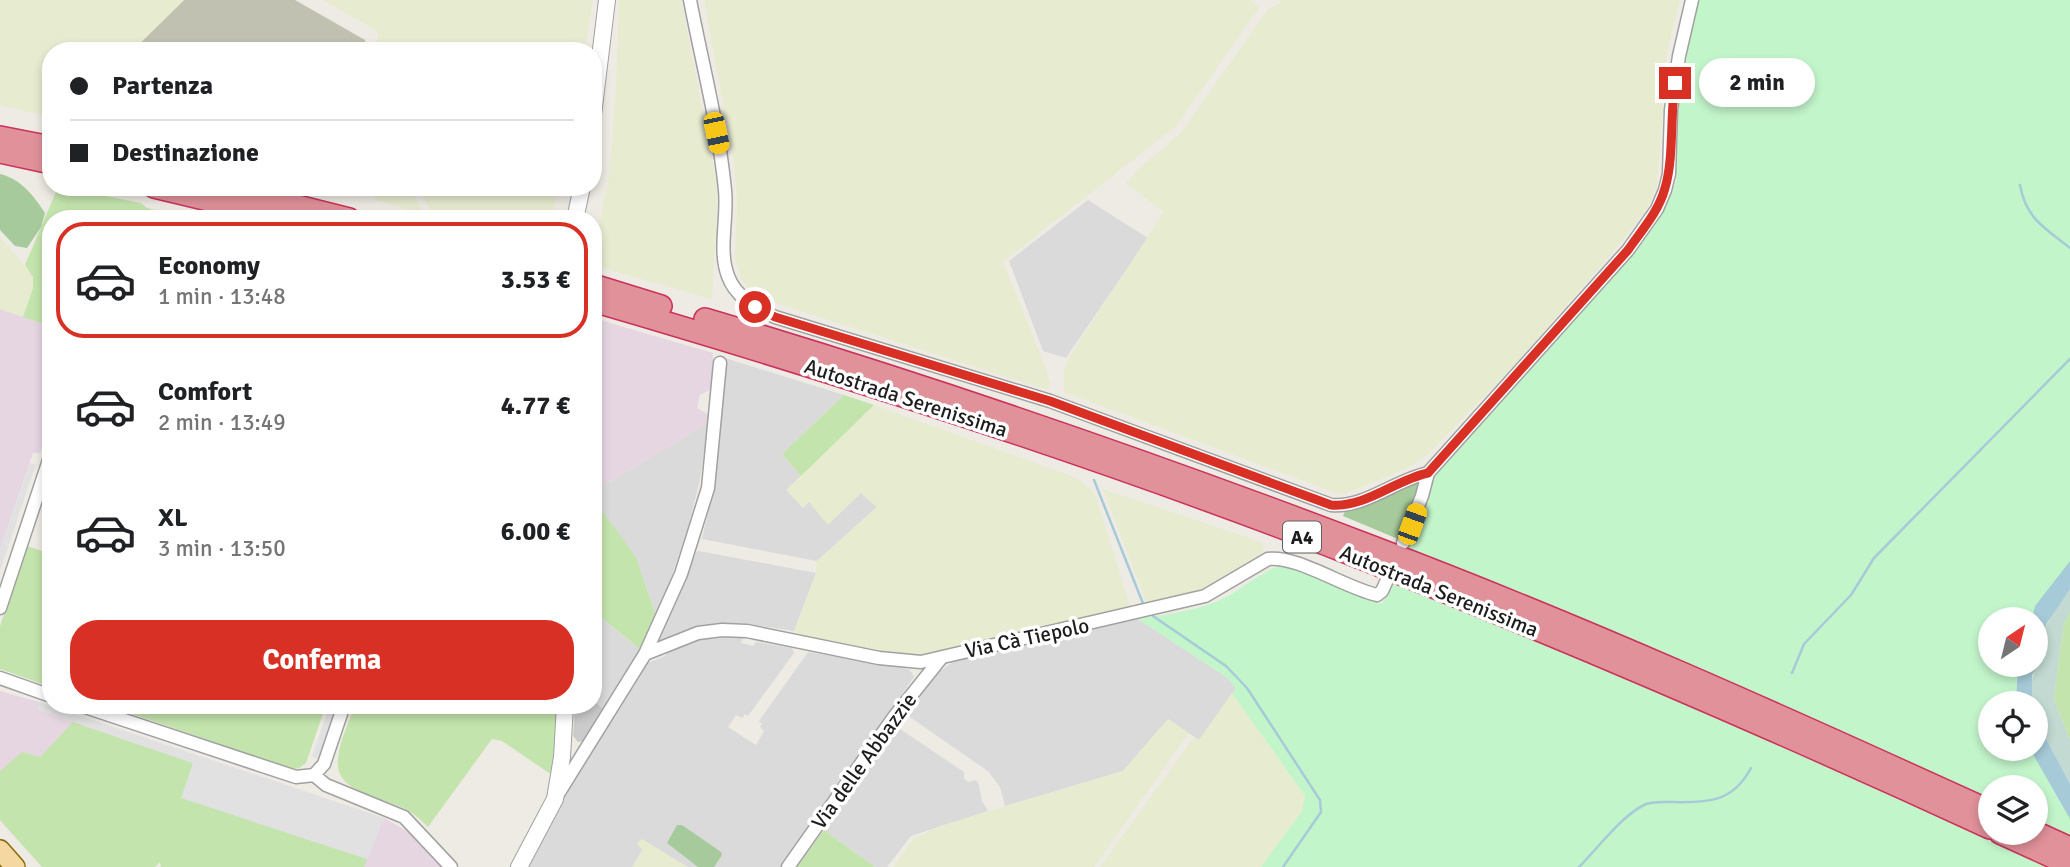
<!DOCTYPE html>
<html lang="it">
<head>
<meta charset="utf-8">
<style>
  :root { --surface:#fff; --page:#f6f6f6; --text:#202124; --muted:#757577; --line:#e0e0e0; --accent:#d93025 }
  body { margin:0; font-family:Signika,sans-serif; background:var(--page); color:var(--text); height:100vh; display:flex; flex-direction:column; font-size:26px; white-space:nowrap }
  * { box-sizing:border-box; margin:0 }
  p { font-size:23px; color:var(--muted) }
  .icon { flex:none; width:38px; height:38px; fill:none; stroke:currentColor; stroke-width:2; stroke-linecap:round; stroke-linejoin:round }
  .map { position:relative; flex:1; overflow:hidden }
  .drawer { position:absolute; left:42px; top:210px; width:560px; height:504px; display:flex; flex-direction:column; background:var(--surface); border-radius:28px; box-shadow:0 4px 10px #0003 }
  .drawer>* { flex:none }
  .top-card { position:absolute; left:42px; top:42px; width:560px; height:154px; border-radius:28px; box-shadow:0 4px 10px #0003; display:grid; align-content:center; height:154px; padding:0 28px; background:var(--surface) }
  .needle { width:46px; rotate:35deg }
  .buttons { position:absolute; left:1978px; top:607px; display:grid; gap:14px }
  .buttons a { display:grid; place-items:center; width:70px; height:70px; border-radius:50%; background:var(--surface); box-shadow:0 4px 10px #0003; font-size:35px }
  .end { position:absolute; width:32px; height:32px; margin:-16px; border:9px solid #d93025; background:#fff; box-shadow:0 0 0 4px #fff }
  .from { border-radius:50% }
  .bubble { position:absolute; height:49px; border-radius:24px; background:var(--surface); box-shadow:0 4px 10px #0003; font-size:23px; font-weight:800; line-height:49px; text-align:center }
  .car { position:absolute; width:21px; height:42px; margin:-21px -10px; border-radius:9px; box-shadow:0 0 5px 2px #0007; background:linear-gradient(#f5c518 24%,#345 0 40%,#f5c518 0 76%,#345 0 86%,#f5c518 0) }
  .top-card b { display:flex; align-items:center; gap:24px; height:66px; font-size:26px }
  .top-card b+b { border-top:2px solid var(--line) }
  .top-card i { width:18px; height:18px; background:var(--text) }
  ul { padding:12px 0 0; list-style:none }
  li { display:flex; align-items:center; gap:21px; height:116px; margin:0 14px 10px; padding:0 14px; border:4px solid transparent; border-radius:28px }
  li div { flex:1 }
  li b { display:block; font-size:26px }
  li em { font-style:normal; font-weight:800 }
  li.on { border-color:var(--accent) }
  li>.icon { width:63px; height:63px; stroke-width:1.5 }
  .action { display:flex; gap:14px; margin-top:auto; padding:14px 28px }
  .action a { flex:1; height:80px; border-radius:28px; background:var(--accent); color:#fff; font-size:28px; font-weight:800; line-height:80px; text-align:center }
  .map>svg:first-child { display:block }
</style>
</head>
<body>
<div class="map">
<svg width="2070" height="867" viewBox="0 0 2070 867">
  <rect width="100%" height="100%" fill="#eeebe4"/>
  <!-- residential -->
  <path fill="#dbdada" d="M 1088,200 L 1148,238 L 1066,358 L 1043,351 L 1009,261 Z
    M 725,358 L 844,395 L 782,454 L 801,476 L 787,490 L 803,508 L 809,501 L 861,493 L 877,507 L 817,561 L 702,539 L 712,496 Z
    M 708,423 L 700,479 L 689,524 L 667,590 L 656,616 L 636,557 L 593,500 L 593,492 Z
    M 699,551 L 816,573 L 794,631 L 743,623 L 710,627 L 657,642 L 683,586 L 696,552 Z
    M 593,611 L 640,649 L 604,709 L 593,701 Z
    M 1138,619 L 1228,678 L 1236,689 L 1199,740 L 1168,719 L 1123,771 L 1005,806 L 1000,787 L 989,772 L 910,717 L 907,711 L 934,675 L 953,662 L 980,653 Z
    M 717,634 L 743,637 L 741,643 L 753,646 L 756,642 L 792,648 L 794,653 L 748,716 L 745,714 L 742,718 L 736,715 L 728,727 L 756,745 L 764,731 L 760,727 L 762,724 L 759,721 L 808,652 L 905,668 L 910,670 L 914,677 L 781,867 L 528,867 L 576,776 L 645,664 L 665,656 L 669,649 L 691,638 Z
    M 897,727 L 964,772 L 964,778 L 968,782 L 975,780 L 978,782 L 982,801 L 988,811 L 911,836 L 887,867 L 875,867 L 824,830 L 866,765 L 871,764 L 892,730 Z"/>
  <!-- industrial -->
  <path fill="#e6d6e2" d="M 0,309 L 51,326 L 51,424 L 40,453 L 33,453 L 0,550 Z
    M 593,318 L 713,353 L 712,389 L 700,395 L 697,408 L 709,415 L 708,423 L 593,492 Z
    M 0,691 L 39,702 L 38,710 L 193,763 L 367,859 L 384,818 L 412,834 L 443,867 L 161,867 L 160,862 L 155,867 L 42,867 L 0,820 Z"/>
  <!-- religious -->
  <path fill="#cbcbcb" d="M 593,701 L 604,709 L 584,741 L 578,742 L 573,736 L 575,705 L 593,705 Z"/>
  <!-- construction -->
  <path fill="#c0c1b0" d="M 184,0 L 295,0 L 365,40 L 365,51 L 132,51 Z"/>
  <!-- farmland -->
  <path fill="#e7ebd0" d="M 0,0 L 184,0 L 132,51 L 51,51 L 51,117 L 0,105 Z
    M 323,0 L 593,0 L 585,51 L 377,51 L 378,34 L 374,29 Z
    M 619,0 L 681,0 L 716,179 L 717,209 L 712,299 L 593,265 L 593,254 L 609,176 L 616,88 Z
    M 704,0 L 1250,0 L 1259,8 L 1176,126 L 1003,262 L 1045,366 L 1050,383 L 1048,390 L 785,306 L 761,298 L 751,290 L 742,280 L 735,259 L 737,203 L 734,163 Z
    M 1282,0 L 1680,0 L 1667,51 L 1657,185 L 1648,207 L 1619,245 L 1507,373 L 1427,455 L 1406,469 L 1342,495 L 1064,392 L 1064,371 L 1070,356 L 1164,212 L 1126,183 L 1144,164 L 1180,134 L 1269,8 L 1278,5 Z
    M 374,187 L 408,187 L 425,214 L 375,200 Z
    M 416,187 L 559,187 L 551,219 L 441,219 L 435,217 Z
    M 0,237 L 34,277 L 33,288 L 23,317 L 0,309 Z
    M 874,405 L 1074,477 L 1084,483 L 1095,494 L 1131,609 L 912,657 L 801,637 L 794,631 L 816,573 L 817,561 L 877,507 L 861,493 L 828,525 L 809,502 L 803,508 L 786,490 Z
    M 1103,489 L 1258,541 L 1264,546 L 1262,553 L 1208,586 L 1148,606 Z
    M 1232,693 L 1305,796 L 1302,811 L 1261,867 L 1100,867 L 1194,737 L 1199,740 Z
    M 1168,719 L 1189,733 L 1094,867 L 893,867 L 914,839 L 937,827 L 1123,771 Z
    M 642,839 L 688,867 L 632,867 L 642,850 L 637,843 Z"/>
  <!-- grass -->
  <path fill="#c4e4ad" d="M 58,187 L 141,203 L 147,208 L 192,219 L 51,219 L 51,326 L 23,317 L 33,288 L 33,277 L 25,265 Z
    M 844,395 L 874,405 L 801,476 L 782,454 Z
    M 593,498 L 636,557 L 656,616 L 640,649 L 593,611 Z
    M 27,546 L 51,554 L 51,687 L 0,669 L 0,626 Z
    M 2070,611 L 2070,741 L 2054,699 L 2063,627 Z
    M 106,705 L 326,705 L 306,763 L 299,768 L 293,769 Z
    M 355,705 L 558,705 L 559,729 L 552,775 L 502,741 L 492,739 L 428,827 C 420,819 411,811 401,807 C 378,797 333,791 338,758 C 340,740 349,722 355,705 Z
    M 73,722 L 193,763 L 182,798 L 367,859 L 364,867 L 161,867 L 160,862 L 155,867 L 42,867 L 0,820 L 0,771 L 22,752 L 40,757 Z
    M 824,830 L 875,867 L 797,867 Z"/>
  <!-- forest -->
  <path fill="#a6ca9b" d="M 0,174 C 21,179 34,196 45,213 L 41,227 L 27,248 L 15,246 L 0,230 Z
    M 1409,481 L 1416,481 L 1421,487 L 1398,539 L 1343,516 L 1345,511 Z
    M 677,825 L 682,825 L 721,852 L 722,855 L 714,867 L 698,867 L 667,843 Z"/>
  <!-- wetland -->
  <path fill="#c2dad1" d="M 2070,589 L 2070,611 L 2063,627 L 2054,699 L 2070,741 L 2070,784 L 2035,718 L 2035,704 L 2032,703 C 2031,691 2030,678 2037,668 C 2031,647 2056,605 2070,589 Z"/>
  <!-- park -->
  <path fill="#c3f5cb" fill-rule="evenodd" d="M 1698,0 L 2070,0 L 2070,567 L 2035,619 L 1990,620 L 1990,665 L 2023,665 L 2024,703 L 1990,704 L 1990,749 L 2035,749 L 2070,786 L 2070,867 L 1261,867 L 1302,811 L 1305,796 L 1232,693 L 1236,689 L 1228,678 L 1138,619 C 1164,615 1193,611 1218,601 C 1241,591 1259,572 1284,564 L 1382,604 L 1424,514 L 1433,481 L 1439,469 L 1656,219 L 1676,183 L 1679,94 ZM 1990,788 L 2035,788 L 2035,833 L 1990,833 Z"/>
  <!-- parking -->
  <path fill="#e1e1e1" d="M 30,463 L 36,464 L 0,571 L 0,549 Z
    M 39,702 L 239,769 L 384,818 L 367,859 L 181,798 L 193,763 L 38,710 Z
    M 330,705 L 337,705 L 318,759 L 312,756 Z"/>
  <!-- water -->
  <path fill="#a7cad8" d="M 2070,561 L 2070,589 L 2047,623 L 2035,656 L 2035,620 L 2032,619 L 2035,606 Z
    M 2035,662 L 2037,668 L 2032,675 L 2032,703 L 2016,703 L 2018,665 L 2035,665 Z
    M 2035,718 L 2070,784 L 2070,819 L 2030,749 L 2035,749 Z"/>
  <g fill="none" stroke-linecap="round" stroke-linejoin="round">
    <!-- stream -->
    <path stroke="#a7cad8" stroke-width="2.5" d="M 2020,185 C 2026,219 2045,228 2070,248
      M 1094,480 L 1144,606
      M 1153,616 L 1226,666 L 1247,688 L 1320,800 L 1321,812 L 1283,867
      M 1792,673 L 1804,644 L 1851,595 L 1874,558 L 2070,359
      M 1579,867 C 1597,849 1623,814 1646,804 C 1655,801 1664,802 1673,802 C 1708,803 1733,802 1751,768"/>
    <defs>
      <path id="minor" d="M 690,0 C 702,63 719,127 725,190 C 728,218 718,250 728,276 C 736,298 756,307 775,317 L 1050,401 L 1331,505 C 1365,508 1395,480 1428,473
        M 1403,543 L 1422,496 L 1428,473 L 1628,250 L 1657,209 L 1665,190 L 1669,174 L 1671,110 L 1679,56 L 1692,0
        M 0,608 L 51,454
        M 645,654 L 698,633 L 722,630 L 747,631 L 879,658 L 921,662 L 1205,596 L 1268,559 C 1297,555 1345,588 1377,595 L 1382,591 L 1387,580
        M 0,678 L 51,696
        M 79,705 L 296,777 L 314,775 L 326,785 L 404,817 L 451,867
        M 314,775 L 324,764 L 344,705
        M 558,794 L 645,654 L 681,574 L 708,488 L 720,363
        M 788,867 L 894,717 L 942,657"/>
      <path id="tertiary" d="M 593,115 L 607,0
        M 575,219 L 582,187
        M 519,867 L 555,799 L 562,757 L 565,705"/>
      <path id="primary" d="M 0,850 L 15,867"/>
      <path id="motorway" d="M 0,137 L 51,147
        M 0,152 L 51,163
        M 154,187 L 288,219
        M 222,187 L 349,219
        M 593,285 L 661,306
        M 593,301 C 857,378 1120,463 1376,564 C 1583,646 1788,735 1990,828
        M 705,319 C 931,386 1153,463 1373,547 C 1582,626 1786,718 1990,811
        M 2035,832 L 2070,848
        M 2000,833 L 2070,865"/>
    </defs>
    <!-- minor casing -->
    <use href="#minor" stroke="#a1a1a1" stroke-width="15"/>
    <!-- tertiary casing -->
    <use href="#tertiary" stroke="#a1a1a1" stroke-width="18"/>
    <!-- primary casing -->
    <use href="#primary" stroke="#8b6a0b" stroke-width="22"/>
    <!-- motorway casing -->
    <use href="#motorway" stroke="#cc315b" stroke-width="24"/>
    <!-- minor -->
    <use href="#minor" stroke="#fff" stroke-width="12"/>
    <!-- tertiary -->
    <use href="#tertiary" stroke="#fff" stroke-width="16"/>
    <!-- primary -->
    <use href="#primary" stroke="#f5d7a2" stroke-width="19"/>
    <!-- motorway -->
    <use href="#motorway" stroke="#e0919a" stroke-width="21"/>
  </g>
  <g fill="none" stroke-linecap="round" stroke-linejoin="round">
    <!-- route -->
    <path stroke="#d93025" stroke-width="9" d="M 755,307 L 775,317 L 1050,401 L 1331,505 C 1365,508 1395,480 1428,473 L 1628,250 C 1642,230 1659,211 1665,188 C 1674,159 1670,115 1675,83"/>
  </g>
  <g text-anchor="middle" stroke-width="7" stroke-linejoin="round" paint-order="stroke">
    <!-- shield labels -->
    <rect fill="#fff" stroke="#616161" stroke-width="2" x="1283" y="521.5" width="38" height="31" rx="5"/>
    <g font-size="19" font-weight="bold" fill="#1d1d1d">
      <text x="1302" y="544">A4</text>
    </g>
    <!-- street labels -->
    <g font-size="21" fill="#1d1d1d" stroke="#fff">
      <text transform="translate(906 398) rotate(18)" y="7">Autostrada Serenissima</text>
      <text transform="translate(1439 591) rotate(22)" y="7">Autostrada Serenissima</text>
      <text transform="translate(1027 638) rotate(-12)" y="7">Via Cà Tiepolo</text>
      <text transform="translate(864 761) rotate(-54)" y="7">Via delle Abbazzie</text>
    </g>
  </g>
</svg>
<div class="buttons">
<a><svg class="needle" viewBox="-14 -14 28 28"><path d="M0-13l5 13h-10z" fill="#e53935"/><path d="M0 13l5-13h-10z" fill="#757577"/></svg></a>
<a><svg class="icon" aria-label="locate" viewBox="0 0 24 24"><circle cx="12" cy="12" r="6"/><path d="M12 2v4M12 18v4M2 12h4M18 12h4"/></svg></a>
<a><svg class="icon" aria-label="layers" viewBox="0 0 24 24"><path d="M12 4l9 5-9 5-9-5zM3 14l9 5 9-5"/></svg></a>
</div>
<i class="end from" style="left:755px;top:307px"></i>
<i class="end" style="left:1675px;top:83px"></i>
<div class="bubble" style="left:1699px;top:58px;width:116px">2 min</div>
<i class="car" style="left:716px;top:133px;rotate:168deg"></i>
<i class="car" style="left:1412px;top:524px;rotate:20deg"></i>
<div class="top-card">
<b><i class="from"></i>Partenza</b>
<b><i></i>Destinazione</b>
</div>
<section class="drawer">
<ul>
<li class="on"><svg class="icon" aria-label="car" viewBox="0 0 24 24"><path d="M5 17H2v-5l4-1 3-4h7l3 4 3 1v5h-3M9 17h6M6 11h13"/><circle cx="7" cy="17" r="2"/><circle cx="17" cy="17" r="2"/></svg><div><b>Economy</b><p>1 min · 13:48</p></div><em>3.53 €</em></li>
<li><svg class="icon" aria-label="car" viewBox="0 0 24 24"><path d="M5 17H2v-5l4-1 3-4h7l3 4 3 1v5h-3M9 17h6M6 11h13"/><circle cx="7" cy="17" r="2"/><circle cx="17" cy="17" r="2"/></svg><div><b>Comfort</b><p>2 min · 13:49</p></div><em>4.77 €</em></li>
<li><svg class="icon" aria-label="car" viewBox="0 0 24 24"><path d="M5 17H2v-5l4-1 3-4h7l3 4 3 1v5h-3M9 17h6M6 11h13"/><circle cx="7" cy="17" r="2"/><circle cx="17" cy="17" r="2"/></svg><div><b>XL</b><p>3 min · 13:50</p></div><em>6.00 €</em></li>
</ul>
<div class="action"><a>Conferma</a></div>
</section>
</div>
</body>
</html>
